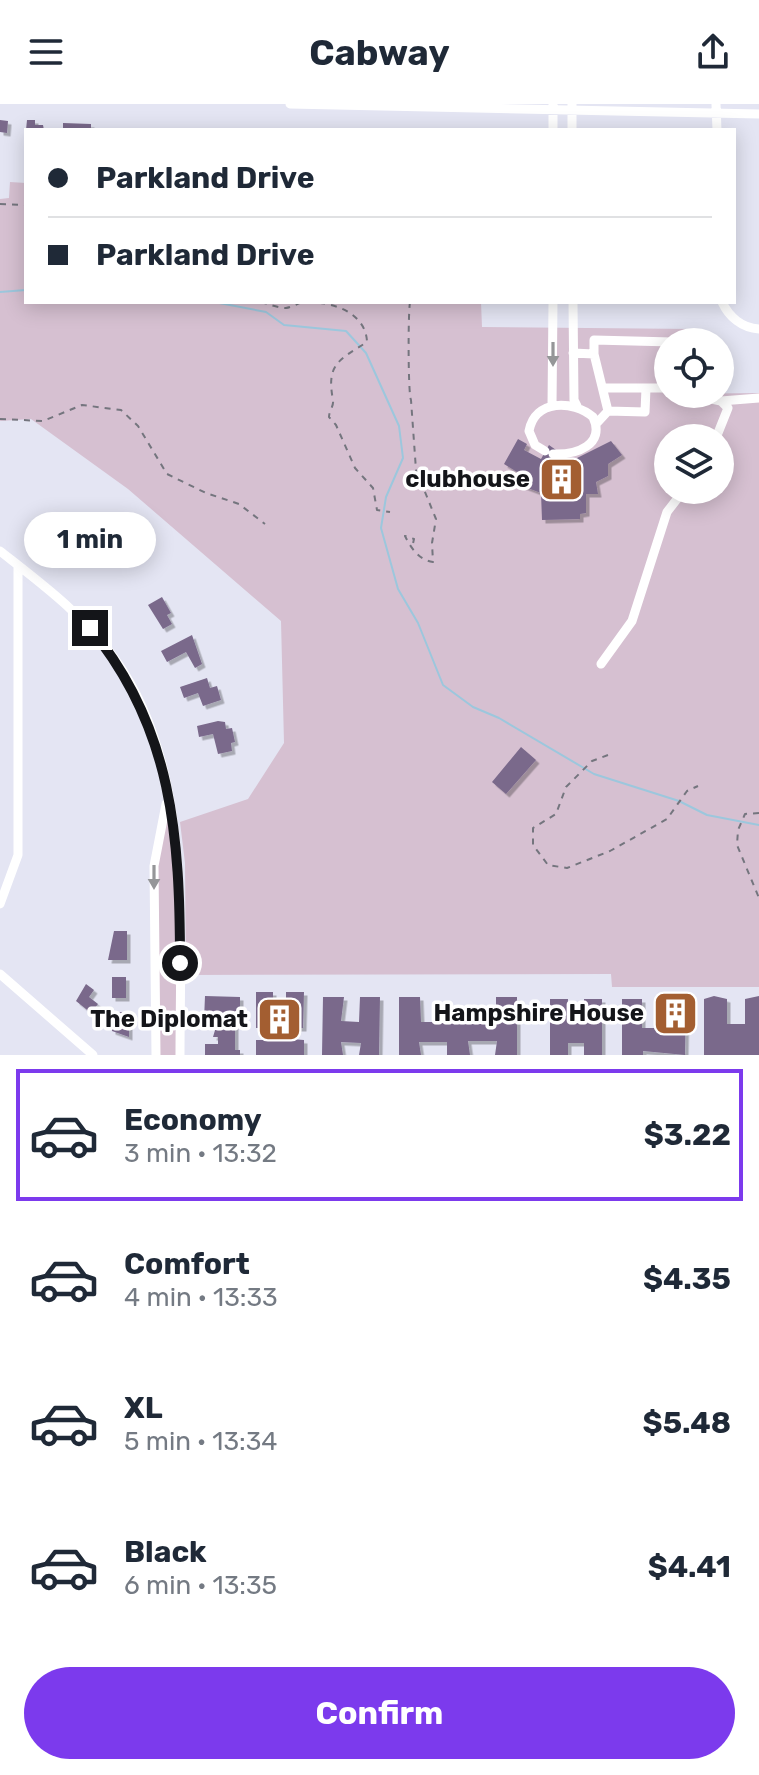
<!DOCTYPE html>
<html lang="en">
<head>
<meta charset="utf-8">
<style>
  :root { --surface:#fff; --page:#f2f2f3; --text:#1f2937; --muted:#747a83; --line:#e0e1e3; --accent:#7c3aed }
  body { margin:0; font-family:Rubik,sans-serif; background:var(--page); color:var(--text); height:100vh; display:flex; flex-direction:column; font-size:30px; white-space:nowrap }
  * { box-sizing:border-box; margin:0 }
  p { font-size:26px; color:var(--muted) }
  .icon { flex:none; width:44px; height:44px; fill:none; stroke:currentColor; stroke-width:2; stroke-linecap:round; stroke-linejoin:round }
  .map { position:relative; height:951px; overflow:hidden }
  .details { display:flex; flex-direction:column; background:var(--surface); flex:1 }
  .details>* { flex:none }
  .hud { position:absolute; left:24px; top:24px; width:712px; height:176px; border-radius:0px; box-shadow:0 4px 20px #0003; display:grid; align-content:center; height:176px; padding:0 24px; background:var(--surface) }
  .controls { position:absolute; left:654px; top:224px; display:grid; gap:16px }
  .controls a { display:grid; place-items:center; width:80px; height:80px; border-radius:50%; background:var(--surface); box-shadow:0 4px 20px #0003; font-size:40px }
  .end { position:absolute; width:36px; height:36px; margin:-18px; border:10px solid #141519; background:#fff; box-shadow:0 0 0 4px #fff }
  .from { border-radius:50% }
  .bubble { position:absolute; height:56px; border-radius:28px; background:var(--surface); box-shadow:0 4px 20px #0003; font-size:26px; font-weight:700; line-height:56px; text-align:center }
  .hud b { display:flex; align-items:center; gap:28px; height:76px; font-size:30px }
  .hud b+b { border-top:2px solid var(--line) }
  .hud i { width:20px; height:20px; background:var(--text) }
  ul { padding:14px 0 0; list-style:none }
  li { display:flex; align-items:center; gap:24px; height:132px; margin:0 16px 12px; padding:0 8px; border:4px solid transparent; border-radius:0px }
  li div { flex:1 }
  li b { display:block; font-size:30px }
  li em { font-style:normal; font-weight:700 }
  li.current { border-color:var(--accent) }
  li>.icon { width:72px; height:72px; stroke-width:1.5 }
  .action { display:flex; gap:16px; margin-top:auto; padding:16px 24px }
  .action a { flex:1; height:92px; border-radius:48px; background:var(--accent); color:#fff; font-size:32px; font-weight:700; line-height:92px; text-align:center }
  header { display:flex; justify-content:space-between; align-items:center; height:104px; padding:0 24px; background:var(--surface); font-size:36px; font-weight:700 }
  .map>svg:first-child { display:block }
</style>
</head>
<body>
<header><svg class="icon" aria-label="menu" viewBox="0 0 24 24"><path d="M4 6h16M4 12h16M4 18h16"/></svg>Cabway<svg class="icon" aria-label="share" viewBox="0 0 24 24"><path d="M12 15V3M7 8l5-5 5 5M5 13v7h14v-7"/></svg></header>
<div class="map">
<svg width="759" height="951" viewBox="0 0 759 951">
  <defs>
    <filter id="shadow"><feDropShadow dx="3.5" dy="3.5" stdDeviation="0" flood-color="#0004"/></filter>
  </defs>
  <rect width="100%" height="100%" fill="#e4e5f3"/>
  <!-- grass -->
  <path fill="#d6c0d1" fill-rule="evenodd" d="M 10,78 L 26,79 L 26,198 L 481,198 L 482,223 L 693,225 L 694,238 L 668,238 L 668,290 L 759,289 L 759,883 L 612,883 L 611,870 L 186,871 L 185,759 L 180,718 L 248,695 L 284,639 L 281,517 L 128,385 L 31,315 L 0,317 L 0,95 L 9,94 ZM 668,334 L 720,334 L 720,386 L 668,386 Z
    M 167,696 L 174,724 L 180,951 L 156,951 L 154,762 Z"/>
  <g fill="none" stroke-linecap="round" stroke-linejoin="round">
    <!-- stream -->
    <path stroke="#9cc7dd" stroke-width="2" d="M 0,188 L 26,186
      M 214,198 L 266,208 L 284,221 L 346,227 L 366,249 L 399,322 L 403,354 L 386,393 L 381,424 L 398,485 L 418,519 L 443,581 L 473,603 L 499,614 L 594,670 L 679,697 L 707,711 L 759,721"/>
  </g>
  <!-- building -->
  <path fill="#7a698b" filter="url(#shadow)" d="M 0,16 L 8,17 L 7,29 L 0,28 Z
    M 27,16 L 35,16 L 35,21 L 43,21 L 44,26 L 26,26 Z
    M 63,19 L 91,20 L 91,26 L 63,26 Z
    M 518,335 L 527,340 L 524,346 L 541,355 L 549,341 L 556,346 L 548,359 L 567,359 L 611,337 L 622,351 L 608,360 L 608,372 L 596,378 L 598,390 L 586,390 L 586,409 L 580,410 L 580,415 L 542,416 L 541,389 L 517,380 L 522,371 L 504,360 Z
    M 162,493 L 171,509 L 167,511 L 172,520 L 163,525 L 148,501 Z
    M 192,531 L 202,560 L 195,564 L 186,548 L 167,558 L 161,547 Z
    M 207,574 L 210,584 L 217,582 L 221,596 L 203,602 L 198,589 L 184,594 L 180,583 Z
    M 218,617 L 225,618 L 226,625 L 232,624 L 235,638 L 231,639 L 232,647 L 218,650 L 213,630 L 199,633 L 197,622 Z
    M 521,643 L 536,656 L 506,690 L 492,678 Z
    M 114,827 L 127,827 L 127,856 L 108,856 Z
    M 112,873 L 126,873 L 126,894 L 112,894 Z
    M 86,880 L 94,886 L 89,893 L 98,900 L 91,909 L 76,897 Z
    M 256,888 L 273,888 L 273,905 L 286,906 L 286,888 L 304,888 L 303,924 L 291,924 L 291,935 L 304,936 L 304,951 L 256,951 L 256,936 L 268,936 L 269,924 L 256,924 Z
    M 205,892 L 240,893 L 240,910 L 235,910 L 235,946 L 240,946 L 240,951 L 205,951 L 205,940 L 218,940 L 218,933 L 213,933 L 218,916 L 204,916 Z
    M 714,892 L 727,895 L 727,920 L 745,920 L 745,895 L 759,892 L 759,951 L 704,951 L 704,895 Z
    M 323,893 L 344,893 L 341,917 L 359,918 L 360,893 L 380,893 L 379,951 L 359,951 L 361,939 L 341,938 L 343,951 L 322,951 Z
    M 399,893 L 420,893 L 421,918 L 496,918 L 496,893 L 517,893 L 517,951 L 495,951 L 497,937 L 468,937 L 470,951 L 447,951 L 447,938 L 419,938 L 421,951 L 399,951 Z
    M 550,895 L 568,895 L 567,918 L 584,918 L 584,895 L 602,895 L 602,951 L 584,951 L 584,939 L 568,939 L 568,951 L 550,951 Z
    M 622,895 L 642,895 L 642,924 L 665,924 L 665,895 L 686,895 L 685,951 L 643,947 L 643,951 L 622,951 Z
    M 119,908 L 129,908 L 129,933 L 112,927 L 112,912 L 119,912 Z"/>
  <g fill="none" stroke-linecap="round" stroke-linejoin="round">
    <!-- path -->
    <path stroke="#74757e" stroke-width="2" stroke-dasharray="6 6" stroke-linecap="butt" d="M 0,100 L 26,101
      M 261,198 C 268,200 278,204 286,204 C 292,203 298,199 304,198 C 331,197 366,208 367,238 C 339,256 326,260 333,296 C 334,302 329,307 329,313 L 336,321 L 355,364 L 373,384 L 377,406 L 390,408
      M 410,198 C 408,209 408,290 411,296 L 416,366 L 436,415 L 432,439 L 433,458 C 419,456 411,444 405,432 L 414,435 L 412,444
      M 0,315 L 43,317 L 82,301 L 121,306 L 138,322 L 167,370 L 206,389 L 239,400 L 265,420
      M 608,651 L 592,657 L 566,683 L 556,710 L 533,724 L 533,741 L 548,761 L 567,764 L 610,747 L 667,715 L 687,687 L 698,682
      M 759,709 L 745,710 L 738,726 L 737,741 L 759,794"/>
    <!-- minor -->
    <path stroke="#fff" stroke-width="9" d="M 290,0 L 759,10
      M 553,0 L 553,26
      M 572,0 L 572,26
      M 716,0 L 717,26
      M 573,198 L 574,296 L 577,302
      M 722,198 C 729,213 742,224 759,225
      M 573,249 L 594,250 L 608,307 L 596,320
      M 594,250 L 594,236 L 672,238
      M 603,284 L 668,284
      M 687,290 L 721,297 L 728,304 L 716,334
      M 721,297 L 759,294
      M 552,302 L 553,198
      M 608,307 L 645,308 L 646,284
      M 545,347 L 535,341 L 529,327 C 535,295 573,296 593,313 C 606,341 576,351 553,350
      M 0,447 C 42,480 84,511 115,555 C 192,662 180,825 180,951
      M 601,560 L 632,517 L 667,408 L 684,386
      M 0,800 L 18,751 L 18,462
      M 0,870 L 93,951
      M 156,951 L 154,762 L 166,700"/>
  </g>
  <!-- one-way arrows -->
  <defs><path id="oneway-solid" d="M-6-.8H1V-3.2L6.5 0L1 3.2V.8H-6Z" transform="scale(2)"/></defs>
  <g fill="#959698">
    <use href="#oneway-solid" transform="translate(553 250) rotate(90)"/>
    <use href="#oneway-solid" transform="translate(154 773) rotate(90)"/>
  </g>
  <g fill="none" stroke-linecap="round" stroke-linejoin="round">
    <!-- route -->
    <path stroke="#141519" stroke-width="10" d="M 90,524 C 173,624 180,734 180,859"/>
  </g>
  <!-- icons -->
  <defs>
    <symbol id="building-square" viewBox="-11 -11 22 22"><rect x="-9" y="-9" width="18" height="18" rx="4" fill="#a35e31" stroke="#fff"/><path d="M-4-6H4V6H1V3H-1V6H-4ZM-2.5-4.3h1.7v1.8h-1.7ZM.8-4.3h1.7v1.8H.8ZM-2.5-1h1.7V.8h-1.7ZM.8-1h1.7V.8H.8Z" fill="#fff"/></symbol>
  </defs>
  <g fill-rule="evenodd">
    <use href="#building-square" x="536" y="350" width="51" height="51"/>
    <use href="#building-square" x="650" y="884" width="51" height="51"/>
    <use href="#building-square" x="254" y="890" width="51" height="51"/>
  </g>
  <g text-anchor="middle" stroke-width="7" stroke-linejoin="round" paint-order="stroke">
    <!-- poi labels -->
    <g font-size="24" font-weight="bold" fill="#141519" stroke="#fff" text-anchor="end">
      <text x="530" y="383">clubhouse</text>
      <text x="644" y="917">Hampshire House</text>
      <text x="248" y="923">The Diplomat</text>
    </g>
  </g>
</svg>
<div class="controls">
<a><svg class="icon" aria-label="locate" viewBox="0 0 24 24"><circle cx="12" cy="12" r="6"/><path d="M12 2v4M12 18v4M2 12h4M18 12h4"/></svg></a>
<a><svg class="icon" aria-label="layers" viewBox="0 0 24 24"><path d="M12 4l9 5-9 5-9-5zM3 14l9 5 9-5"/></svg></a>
</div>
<i class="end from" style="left:180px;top:859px"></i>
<i class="end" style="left:90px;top:524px"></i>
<div class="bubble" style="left:24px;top:408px;width:132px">1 min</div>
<div class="hud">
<b><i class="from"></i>Parkland Drive</b>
<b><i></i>Parkland Drive</b>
</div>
</div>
<section class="details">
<ul>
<li class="current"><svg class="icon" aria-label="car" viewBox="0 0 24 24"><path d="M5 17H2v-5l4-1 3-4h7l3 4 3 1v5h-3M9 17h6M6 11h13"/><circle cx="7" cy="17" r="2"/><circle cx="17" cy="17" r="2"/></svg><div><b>Economy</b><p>3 min · 13:32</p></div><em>$3.22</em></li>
<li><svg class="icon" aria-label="car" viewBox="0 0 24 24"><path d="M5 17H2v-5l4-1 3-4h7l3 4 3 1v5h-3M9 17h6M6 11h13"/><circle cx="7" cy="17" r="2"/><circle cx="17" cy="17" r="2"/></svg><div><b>Comfort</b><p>4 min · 13:33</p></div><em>$4.35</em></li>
<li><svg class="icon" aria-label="car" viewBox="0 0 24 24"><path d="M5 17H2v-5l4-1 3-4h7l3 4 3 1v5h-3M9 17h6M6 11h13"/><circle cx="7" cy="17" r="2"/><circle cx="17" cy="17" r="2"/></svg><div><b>XL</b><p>5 min · 13:34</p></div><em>$5.48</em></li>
<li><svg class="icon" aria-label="car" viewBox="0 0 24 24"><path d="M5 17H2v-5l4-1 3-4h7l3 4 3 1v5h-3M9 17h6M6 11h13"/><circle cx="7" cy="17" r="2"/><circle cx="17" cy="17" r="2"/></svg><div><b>Black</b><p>6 min · 13:35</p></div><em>$4.41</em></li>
</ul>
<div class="action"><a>Confirm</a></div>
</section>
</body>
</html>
